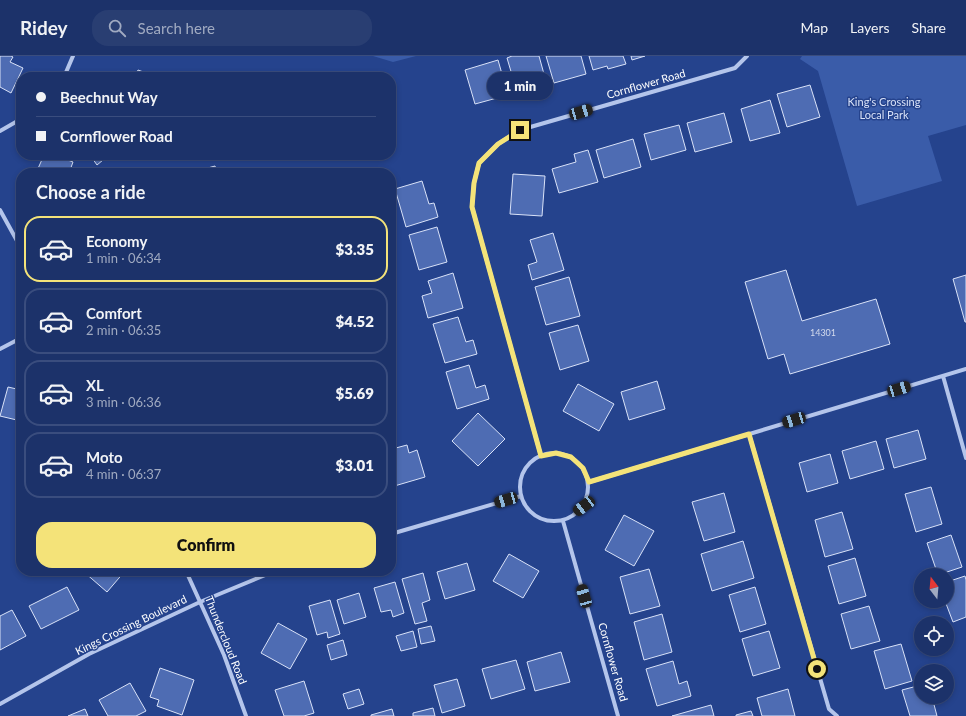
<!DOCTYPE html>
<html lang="en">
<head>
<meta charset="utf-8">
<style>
  :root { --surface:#1c326a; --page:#293e72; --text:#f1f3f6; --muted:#a0aac1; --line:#3a4d7e; --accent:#f4e379 }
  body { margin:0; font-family:Lato,sans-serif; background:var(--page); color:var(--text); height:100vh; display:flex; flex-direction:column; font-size:15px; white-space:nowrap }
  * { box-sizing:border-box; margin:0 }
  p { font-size:13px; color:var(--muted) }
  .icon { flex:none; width:22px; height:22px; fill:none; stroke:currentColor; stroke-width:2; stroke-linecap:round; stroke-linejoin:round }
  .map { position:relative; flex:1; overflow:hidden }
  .drawer { position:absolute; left:16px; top:112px; width:380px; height:408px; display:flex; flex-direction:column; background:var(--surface); border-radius:16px; box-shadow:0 2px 6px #0003,0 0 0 1px var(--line) }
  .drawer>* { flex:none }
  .banner { position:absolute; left:16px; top:16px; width:380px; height:88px; border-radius:16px; box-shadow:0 2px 6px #0003,0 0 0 1px var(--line); display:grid; align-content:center; height:88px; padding:0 20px; background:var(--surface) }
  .needle { width:26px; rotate:344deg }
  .fabs { position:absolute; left:914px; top:512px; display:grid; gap:8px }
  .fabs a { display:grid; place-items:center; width:40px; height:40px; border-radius:50%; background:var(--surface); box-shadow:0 2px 6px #0003,0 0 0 1px var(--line); font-size:20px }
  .end { position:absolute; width:18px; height:18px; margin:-9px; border:5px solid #f4e379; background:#111; box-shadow:0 0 0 2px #111 }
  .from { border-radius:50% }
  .bubble { position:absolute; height:28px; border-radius:14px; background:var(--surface); box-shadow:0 2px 6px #0003,0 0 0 1px var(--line); font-size:13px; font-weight:800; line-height:28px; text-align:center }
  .car { position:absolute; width:12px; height:24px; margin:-12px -6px; border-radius:5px; box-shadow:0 0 3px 1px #0007; background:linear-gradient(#222 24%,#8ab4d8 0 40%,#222 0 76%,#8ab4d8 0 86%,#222 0) }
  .banner b { display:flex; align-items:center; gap:14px; height:38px; font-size:15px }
  .banner b+b { border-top:1px solid var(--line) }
  .banner i { width:10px; height:10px; background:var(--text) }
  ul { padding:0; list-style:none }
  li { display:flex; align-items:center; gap:12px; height:66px; margin:0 8px 6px; padding:0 12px; border:2px solid var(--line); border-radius:16px }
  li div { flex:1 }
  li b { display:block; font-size:15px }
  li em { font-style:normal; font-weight:800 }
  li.selected { border-color:var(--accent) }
  li>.icon { width:36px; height:36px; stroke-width:1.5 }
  h2 { padding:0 20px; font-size:18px; line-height:48px }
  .button { display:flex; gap:8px; margin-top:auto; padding:8px 20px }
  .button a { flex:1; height:46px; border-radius:16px; background:var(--accent); color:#111; font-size:16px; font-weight:800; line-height:46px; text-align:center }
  header { display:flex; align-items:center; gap:24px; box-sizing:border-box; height:56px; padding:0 20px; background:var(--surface); border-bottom:1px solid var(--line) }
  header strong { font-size:19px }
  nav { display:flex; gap:22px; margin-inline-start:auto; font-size:14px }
  .search { width:280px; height:36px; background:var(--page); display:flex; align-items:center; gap:10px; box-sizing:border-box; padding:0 14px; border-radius:16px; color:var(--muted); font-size:15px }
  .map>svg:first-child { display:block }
</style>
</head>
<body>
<header>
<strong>Ridey</strong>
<div class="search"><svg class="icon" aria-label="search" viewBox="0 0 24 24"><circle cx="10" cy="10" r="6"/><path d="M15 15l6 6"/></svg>Search here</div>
<nav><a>Map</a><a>Layers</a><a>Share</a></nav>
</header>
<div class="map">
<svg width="966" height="660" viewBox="0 0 966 660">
  <rect width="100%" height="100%" fill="#25438d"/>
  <!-- green -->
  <path fill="#3a5ca9" d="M 373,0 L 416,0 L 393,6 Z
    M 802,0 L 966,0 L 966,69 L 928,80 L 942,125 L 857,150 L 818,15 L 800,3 Z"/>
  <!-- building -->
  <path fill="#4e6cb3" stroke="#d9e2f8" d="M 0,0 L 11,0 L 13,1 L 10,6 L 23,12 L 11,37 L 0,31 Z
    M 512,0 L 539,0 L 547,29 L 528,34 L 526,26 L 515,29 L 507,2 Z
    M 546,0 L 581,0 L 586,18 L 554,27 Z
    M 589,0 L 623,0 L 626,8 L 608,13 L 607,10 L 593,14 Z
    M 631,0 L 645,0 L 632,4 Z
    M 498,4 L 508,39 L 475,48 L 465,14 Z
    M 138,14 L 157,21 L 135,21 Z
    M 810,29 L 820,61 L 787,71 L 777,38 Z
    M 770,44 L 780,77 L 750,85 L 741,53 Z
    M 724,57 L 732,86 L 695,96 L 687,67 Z
    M 679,69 L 686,94 L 651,104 L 644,78 Z
    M 633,83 L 641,111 L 604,122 L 596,94 Z
    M 588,94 L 598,126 L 559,137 L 552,113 L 576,106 L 574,98 Z
    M 44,99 L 55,99 L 73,106 L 69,117 L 36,117 Z
    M 90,99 L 109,99 L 97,109 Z
    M 215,110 L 217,117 L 189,117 Z
    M 513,118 L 545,120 L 542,160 L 510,158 Z
    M 422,125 L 429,148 L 434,147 L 438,161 L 406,171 L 395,133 Z
    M 437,171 L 447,206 L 419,214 L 409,179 Z
    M 553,177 L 564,214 L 532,224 L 528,209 L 537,206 L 530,184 Z
    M 786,214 L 802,265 L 876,243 L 890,288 L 790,318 L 784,298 L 768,303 L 745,226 Z
    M 453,217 L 463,252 L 428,262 L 422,240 L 432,237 L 428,225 Z
    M 966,219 L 966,266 L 965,266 L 953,223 Z
    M 569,221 L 580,260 L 546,269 L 535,231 Z
    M 458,261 L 466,286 L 473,284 L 477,298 L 445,307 L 433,268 Z
    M 578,269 L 589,305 L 560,314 L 549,277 Z
    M 469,309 L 476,332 L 485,329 L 489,343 L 457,353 L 446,316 Z
    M 657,325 L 665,353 L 629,364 L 621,336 Z
    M 578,328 L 614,348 L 599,375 L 563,355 Z
    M 8,331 L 21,334 L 21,365 L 0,360 Z
    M 478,357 L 505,383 L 478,410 L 452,385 Z
    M 918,374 L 926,403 L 894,412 L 886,383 Z
    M 876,385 L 884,413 L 850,423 L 842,395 Z
    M 407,389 L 409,397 L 417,394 L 425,421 L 391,431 L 391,401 L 394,401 L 392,393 Z
    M 830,398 L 838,427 L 807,436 L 799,407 Z
    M 931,431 L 942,468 L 916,476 L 905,438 Z
    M 724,437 L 735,476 L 704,485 L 692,446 Z
    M 842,456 L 853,493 L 825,501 L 815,464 Z
    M 624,459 L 654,475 L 634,510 L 605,494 Z
    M 951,479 L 962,511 L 938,519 L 927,487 Z
    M 743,485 L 754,522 L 712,535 L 701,498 Z
    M 509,498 L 539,515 L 523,542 L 493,525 Z
    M 855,502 L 866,540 L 839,548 L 828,510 Z
    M 467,507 L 475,534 L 445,543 L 437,516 Z
    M 649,513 L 660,550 L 630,558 L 620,521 Z
    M 85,515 L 125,515 L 107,536 L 84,516 Z
    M 423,517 L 430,544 L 422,547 L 427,565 L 415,568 L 402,523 Z
    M 965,520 L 966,524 L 966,561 L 953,566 L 945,545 L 947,545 L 947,526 Z
    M 395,526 L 404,557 L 393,561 L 391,554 L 381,556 L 374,532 Z
    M 67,531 L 79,554 L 41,573 L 29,550 Z
    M 755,531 L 766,568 L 740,576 L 729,539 Z
    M 359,537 L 366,561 L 344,568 L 337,544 Z
    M 330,544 L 340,578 L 328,582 L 327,576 L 317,579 L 309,550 Z
    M 869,550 L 880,585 L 851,593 L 841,558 Z
    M 12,554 L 26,580 L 0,594 L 0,560 Z
    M 662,558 L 672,596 L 644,604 L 634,566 Z
    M 278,567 L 307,583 L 290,613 L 261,597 Z
    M 431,570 L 435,585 L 421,588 L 418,573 Z
    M 413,575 L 417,591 L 401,595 L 396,580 Z
    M 769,575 L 780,612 L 753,620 L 742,583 Z
    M 343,584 L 347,599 L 331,604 L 327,589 Z
    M 901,588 L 912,625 L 885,633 L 874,595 Z
    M 561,596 L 570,626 L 535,635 L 527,606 Z
    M 516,604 L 525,633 L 491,643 L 482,613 Z
    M 673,605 L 679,628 L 687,625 L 691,640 L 657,650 L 646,613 Z
    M 160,612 L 194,624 L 182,659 L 157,650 L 159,644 L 150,641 Z
    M 457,623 L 465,650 L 442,657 L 434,629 Z
    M 304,625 L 314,657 L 304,660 L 284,660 L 275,634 Z
    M 130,627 L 146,655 L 136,660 L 108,660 L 99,644 Z
    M 921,629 L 921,641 L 932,641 L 937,660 L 910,660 L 902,634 Z
    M 359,633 L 364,648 L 348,653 L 343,638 Z
    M 788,633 L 795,660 L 762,660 L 757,642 Z
    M 711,649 L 714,660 L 672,660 Z
    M 433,652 L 435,660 L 413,660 L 413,657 Z
    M 85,653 L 88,660 L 68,660 Z
    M 392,653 L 394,660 L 371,660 L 371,659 Z
    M 751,655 L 753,660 L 736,660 L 736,659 Z"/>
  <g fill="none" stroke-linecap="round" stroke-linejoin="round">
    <!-- street -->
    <path stroke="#b4c5eb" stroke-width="4" d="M 64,21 L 73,0
      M 0,75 L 21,63
      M 0,154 L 21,192
      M 0,293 L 21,282
      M 943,320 L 966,402
      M 749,378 L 829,653 L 837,660
      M520 431a34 34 0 1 1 68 0a34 34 0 1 1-68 0Z
      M 541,400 L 472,151 L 474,127 L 479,107 L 498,88 L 520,74 L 735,12 L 747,0
      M 589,426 L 966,313
      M 563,465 L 618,660
      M 391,478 L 521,440
      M 186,515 L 224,599 L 246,660
      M 0,648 L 89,598 L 200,546 L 275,515"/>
  </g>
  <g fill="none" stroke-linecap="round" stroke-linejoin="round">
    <!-- route -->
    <path stroke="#f4e379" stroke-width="5" d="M 520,74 L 498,88 L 479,107 L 474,127 L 472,151 L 541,400 L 556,397 L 571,401 L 583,412 L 589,426 L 749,378 L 817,613"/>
  </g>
  <g text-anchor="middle" stroke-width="3" stroke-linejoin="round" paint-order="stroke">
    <!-- number labels -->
    <g font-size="9" fill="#d3daec">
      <text x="823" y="280">14301</text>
    </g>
    <!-- street labels -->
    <g font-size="11" fill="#fff" stroke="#25438d">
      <text transform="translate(646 28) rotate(-16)" y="4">Cornflower Road</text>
      <text transform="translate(131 569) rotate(-26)" y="4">Kings Crossing Boulevard</text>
      <text transform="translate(226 584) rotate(68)" y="4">Thundercloud Road</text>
      <text transform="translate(613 606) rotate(74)" y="4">Cornflower Road</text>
    </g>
    <!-- park labels -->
    <g font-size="11" fill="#d9e2f8" stroke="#25438d">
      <text x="884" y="50">King's Crossing<tspan x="884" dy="13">Local Park</tspan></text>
    </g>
  </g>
</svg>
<div class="fabs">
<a><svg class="needle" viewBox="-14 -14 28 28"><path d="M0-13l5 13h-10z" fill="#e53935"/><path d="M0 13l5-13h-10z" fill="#a0aac1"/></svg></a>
<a><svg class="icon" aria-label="locate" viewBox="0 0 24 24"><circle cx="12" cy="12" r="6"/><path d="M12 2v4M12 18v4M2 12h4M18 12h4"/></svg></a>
<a><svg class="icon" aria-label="layers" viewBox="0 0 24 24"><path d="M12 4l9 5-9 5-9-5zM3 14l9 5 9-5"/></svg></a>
</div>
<i class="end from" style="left:817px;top:613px"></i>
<i class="end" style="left:520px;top:74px"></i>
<div class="bubble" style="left:487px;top:16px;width:66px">1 min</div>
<i class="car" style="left:581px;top:56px;rotate:74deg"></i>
<i class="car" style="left:899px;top:333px;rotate:73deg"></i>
<i class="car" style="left:794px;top:364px;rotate:253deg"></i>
<i class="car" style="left:506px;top:444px;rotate:254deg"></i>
<i class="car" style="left:584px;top:450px;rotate:233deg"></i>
<i class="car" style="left:584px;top:540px;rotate:344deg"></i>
<div class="banner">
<b><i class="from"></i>Beechnut Way</b>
<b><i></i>Cornflower Road</b>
</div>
<section class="drawer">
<h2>Choose a ride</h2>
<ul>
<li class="selected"><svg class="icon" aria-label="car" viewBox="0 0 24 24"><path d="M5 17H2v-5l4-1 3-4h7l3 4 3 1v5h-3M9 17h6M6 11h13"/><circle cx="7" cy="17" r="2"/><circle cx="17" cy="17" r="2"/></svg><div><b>Economy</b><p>1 min · 06:34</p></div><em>$3.35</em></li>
<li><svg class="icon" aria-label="car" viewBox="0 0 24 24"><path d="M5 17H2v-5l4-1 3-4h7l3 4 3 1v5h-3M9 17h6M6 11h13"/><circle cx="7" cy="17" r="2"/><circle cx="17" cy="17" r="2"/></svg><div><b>Comfort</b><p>2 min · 06:35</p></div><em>$4.52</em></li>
<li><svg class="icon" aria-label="car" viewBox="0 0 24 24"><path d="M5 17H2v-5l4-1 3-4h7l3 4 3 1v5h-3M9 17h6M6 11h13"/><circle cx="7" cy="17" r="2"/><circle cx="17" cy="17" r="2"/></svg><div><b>XL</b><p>3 min · 06:36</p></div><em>$5.69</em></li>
<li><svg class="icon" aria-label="car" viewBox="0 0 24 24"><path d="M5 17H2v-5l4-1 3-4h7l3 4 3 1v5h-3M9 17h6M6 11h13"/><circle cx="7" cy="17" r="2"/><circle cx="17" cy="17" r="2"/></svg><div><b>Moto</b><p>4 min · 06:37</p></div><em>$3.01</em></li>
</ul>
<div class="button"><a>Confirm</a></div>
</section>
</div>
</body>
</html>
